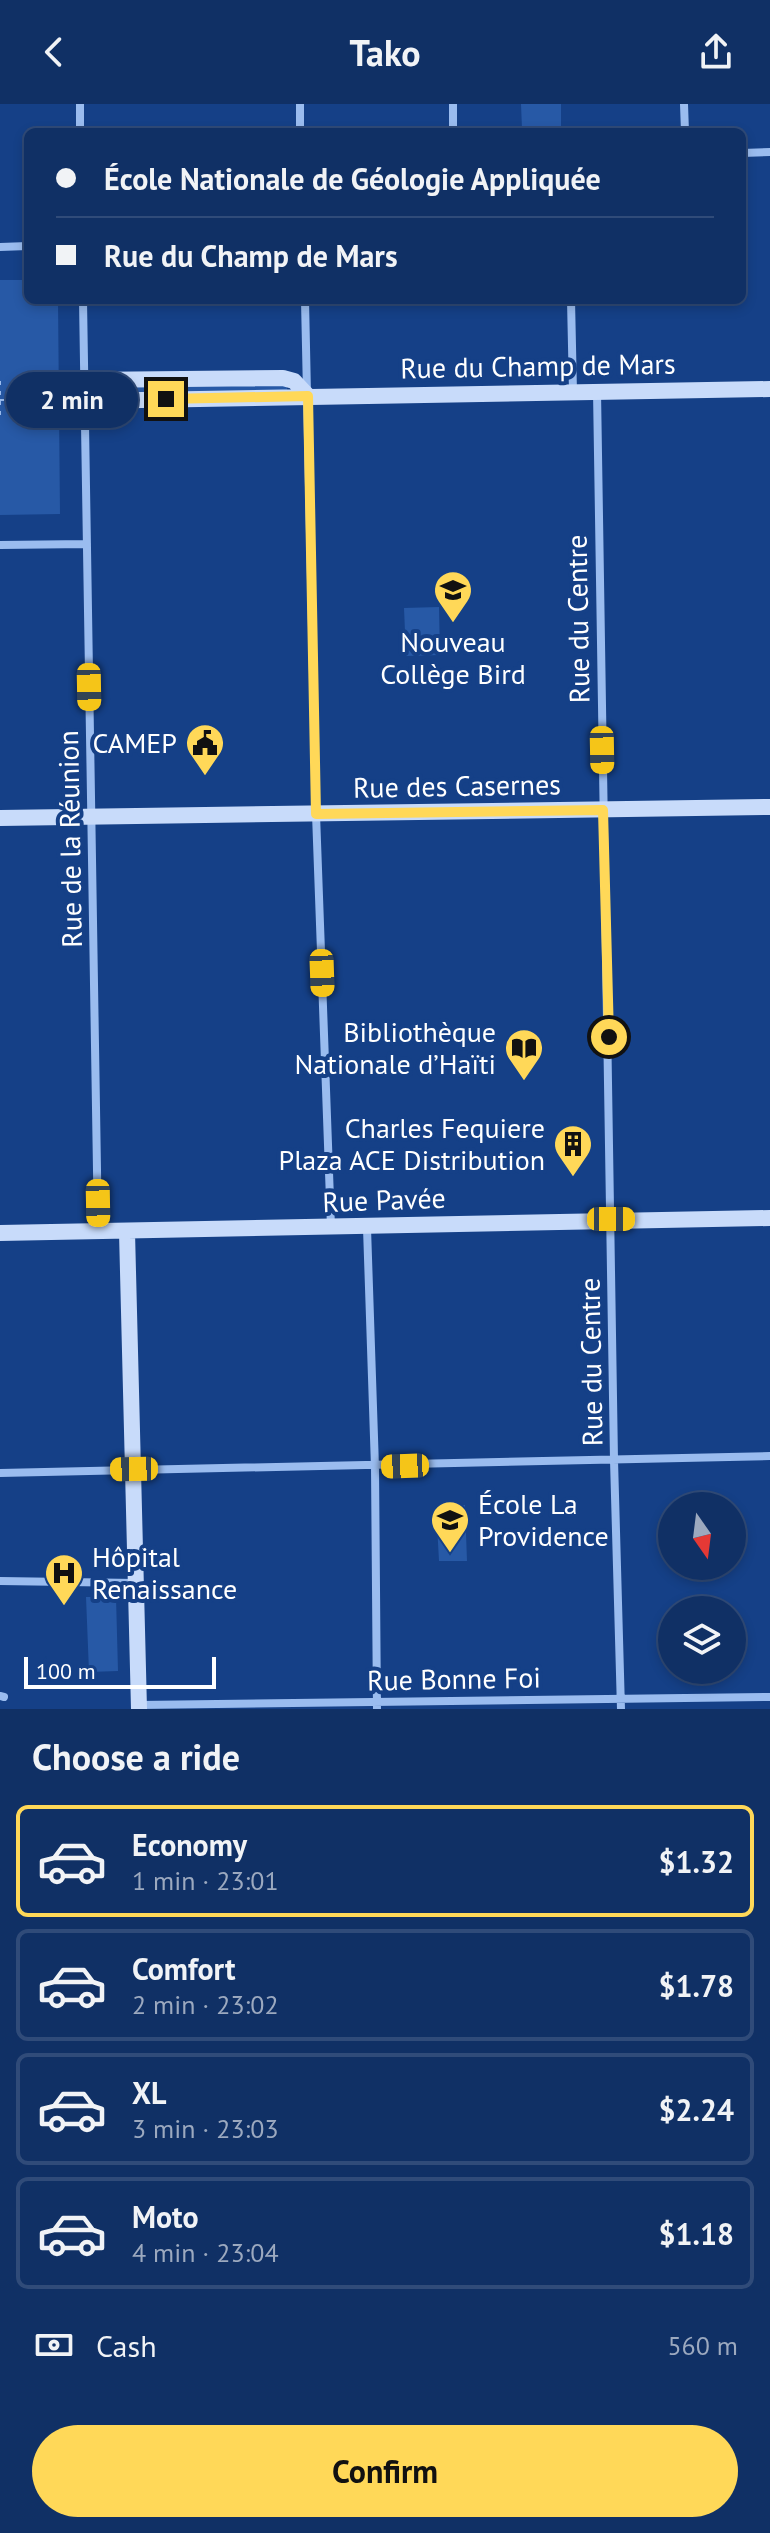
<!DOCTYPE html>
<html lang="en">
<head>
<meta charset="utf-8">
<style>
  :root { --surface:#103065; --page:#1e3c6e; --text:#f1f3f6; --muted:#9ca9bf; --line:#304b79; --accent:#ffd858 }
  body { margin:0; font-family:"PT Sans",sans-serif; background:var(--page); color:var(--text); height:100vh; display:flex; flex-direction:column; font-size:30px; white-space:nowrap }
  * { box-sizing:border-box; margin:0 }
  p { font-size:26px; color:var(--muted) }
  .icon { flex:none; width:44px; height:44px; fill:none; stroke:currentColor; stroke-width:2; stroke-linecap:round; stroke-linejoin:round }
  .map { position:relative; height:1605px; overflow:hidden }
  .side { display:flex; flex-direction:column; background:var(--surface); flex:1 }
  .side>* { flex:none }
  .guide { position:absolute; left:24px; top:24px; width:722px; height:176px; border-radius:12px; box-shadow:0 4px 12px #0003,0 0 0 2px var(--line); display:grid; align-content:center; height:176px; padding:0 32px; background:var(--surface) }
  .needle { width:52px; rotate:166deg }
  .tools { position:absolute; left:658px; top:1388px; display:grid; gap:16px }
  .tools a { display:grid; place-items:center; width:88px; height:88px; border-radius:50%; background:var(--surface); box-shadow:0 4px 12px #0003,0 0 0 2px var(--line); font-size:40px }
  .scale { position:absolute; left:24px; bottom:20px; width:192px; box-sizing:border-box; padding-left:8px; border:4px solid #fff; border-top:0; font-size:22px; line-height:28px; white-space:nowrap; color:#fff; -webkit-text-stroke:6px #154087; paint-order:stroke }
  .end { position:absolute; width:36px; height:36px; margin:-18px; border:10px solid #ffd858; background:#111; box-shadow:0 0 0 4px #111 }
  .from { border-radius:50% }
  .bubble { position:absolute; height:56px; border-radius:28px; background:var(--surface); box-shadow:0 4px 12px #0003,0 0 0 2px var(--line); font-size:26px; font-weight:800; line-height:56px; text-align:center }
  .car { position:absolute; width:24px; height:48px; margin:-24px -12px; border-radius:10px; box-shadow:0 0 6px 2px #0007; background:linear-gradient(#f5c518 24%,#345 0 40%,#f5c518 0 76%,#345 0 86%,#f5c518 0) }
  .guide b { display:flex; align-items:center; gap:28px; height:76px; font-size:30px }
  .guide b+b { border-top:2px solid var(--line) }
  .guide i { width:20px; height:20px; background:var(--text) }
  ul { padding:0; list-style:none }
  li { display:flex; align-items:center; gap:24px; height:112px; margin:0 16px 12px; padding:0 16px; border:4px solid var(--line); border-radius:12px }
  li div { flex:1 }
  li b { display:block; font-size:30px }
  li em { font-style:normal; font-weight:800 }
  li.selected { border-color:var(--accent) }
  li>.icon { width:72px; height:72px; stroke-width:1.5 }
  h2 { padding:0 32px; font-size:36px; line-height:96px }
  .pay { display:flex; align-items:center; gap:20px; height:88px; padding:0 32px; font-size:30px }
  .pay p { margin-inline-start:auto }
  .primary-button { display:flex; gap:16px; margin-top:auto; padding:16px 32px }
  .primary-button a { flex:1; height:92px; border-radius:48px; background:var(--accent); color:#111; font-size:32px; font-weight:800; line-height:92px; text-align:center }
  header { display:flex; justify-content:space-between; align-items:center; height:104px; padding:0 32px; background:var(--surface); font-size:36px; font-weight:800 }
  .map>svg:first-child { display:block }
</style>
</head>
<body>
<header><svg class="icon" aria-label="back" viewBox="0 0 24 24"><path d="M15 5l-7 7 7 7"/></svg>Tako<svg class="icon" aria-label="share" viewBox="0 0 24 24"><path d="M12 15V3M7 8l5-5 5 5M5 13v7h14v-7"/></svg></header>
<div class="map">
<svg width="770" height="1605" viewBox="0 0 770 1605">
  <rect width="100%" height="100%" fill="#154087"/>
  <!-- green -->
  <path fill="#2759a6" d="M 521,0 L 561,0 L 561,24 L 522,25 Z
    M 0,176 L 28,176 L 28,196 L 58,196 L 60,410 L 0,411 Z
    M 287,281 L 287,286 L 113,290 L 110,286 L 113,283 Z
    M 439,503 L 440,551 L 406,552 L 404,504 Z
    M 465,1401 L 467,1457 L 439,1457 L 436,1402 Z
    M 86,1493 L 116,1493 L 118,1567 L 89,1568 Z"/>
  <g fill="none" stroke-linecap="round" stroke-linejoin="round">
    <!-- path -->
    <path stroke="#9abcef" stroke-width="2" stroke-dasharray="4 6" stroke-linecap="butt" d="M 0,277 L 0,316
      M 0,296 L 61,296"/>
    <!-- street -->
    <path stroke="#9abcef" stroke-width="8" d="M 80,0 L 80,28
      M 300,0 L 300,28
      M 453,0 L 453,28
      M 684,0 L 685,28
      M 742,49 L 770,48
      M 0,143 L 28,142
      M 83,196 L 98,1128
      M 305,196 L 316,710 L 331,1123
      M 571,196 L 573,288
      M 597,287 L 614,1356 L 621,1605
      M 0,441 L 87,440
      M 367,1124 L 375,1363 L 377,1605
      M 0,1369 L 770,1352
      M 0,1477 L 135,1479
      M 0,1592 L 4,1593
      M 139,1601 L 770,1593"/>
    <!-- secondary -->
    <path stroke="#c8dbfa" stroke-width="16" d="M 84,276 L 283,274 L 294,277 L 308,292
      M 85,297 L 770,285
      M 0,714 L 770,703
      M 127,1128 L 139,1605
      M 0,1129 L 770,1114"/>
  </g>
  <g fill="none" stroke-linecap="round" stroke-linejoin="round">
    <!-- route -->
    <path stroke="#ffd858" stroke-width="10" d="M 166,295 L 308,292 L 316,710 L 603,706 L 609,933"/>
  </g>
  <!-- icons -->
  <defs>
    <symbol id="school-pin" viewBox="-11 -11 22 30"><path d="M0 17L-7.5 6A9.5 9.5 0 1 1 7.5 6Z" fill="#ffd858" stroke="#154087"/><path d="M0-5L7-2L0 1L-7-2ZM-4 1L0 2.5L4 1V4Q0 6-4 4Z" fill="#111"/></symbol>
    <symbol id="civic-pin" viewBox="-11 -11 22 30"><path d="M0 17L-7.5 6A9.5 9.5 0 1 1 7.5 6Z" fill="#ffd858" stroke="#154087"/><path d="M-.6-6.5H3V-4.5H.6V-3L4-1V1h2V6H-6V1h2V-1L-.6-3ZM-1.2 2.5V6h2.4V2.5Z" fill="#111"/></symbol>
    <symbol id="library-pin" viewBox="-11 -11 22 30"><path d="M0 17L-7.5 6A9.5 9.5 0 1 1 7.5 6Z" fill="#ffd858" stroke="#154087"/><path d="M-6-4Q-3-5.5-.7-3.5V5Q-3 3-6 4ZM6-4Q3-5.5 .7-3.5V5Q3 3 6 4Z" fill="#111"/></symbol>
    <symbol id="building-pin" viewBox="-11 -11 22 30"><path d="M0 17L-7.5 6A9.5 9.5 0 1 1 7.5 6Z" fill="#ffd858" stroke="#154087"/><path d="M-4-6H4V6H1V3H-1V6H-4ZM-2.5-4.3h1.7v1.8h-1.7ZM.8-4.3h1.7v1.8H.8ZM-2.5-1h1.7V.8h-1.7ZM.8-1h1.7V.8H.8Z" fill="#111"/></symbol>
    <symbol id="hospital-pin" viewBox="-11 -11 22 30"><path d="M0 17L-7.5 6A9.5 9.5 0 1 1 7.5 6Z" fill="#ffd858" stroke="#154087"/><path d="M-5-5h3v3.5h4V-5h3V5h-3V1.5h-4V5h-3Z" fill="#111"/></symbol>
  </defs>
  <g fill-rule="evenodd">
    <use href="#school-pin" x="431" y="464" width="44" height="60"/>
    <use href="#civic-pin" x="183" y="617" width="44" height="60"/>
    <use href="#library-pin" x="502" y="922" width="44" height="60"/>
    <use href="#building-pin" x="551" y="1018" width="44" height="60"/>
    <use href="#school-pin" x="428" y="1394" width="44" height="60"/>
    <use href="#hospital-pin" x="42" y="1447" width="44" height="60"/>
  </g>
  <g text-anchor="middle" stroke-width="8" stroke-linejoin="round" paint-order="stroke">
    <!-- street labels -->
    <g font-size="28" fill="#fff" stroke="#154087">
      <text transform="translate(538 262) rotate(-1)" y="10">Rue du Champ de Mars</text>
      <text transform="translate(578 515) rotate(-91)" y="10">Rue du Centre</text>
      <text transform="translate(457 682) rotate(-1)" y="10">Rue des Casernes</text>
      <text transform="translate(70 735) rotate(-91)" y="10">Rue de la Réunion</text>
      <text transform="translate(384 1096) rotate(-2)" y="10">Rue Pavée</text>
      <text transform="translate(591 1258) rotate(-91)" y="10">Rue du Centre</text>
      <text transform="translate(454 1575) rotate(-1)" y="10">Rue Bonne Foi</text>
    </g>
    <!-- poi labels -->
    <g font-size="28" fill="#fff" stroke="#154087" text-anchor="end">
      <text x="453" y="548" text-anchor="middle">Nouveau<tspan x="453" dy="32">Collège Bird</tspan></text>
      <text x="177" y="649">CAMEP</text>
      <text x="496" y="938">Bibliothèque<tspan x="496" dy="32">Nationale d’Haïti</tspan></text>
      <text x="545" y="1034">Charles Fequiere<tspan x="545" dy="32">Plaza ACE Distribution</tspan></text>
      <text x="478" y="1410" text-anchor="start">École La<tspan x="478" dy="32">Providence</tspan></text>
      <text x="92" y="1463" text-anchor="start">Hôpital<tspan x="92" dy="32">Renaissance</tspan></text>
    </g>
  </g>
</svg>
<div class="tools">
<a><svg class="needle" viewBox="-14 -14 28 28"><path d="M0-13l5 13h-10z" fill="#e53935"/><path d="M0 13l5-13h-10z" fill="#9ca9bf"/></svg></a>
<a><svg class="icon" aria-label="layers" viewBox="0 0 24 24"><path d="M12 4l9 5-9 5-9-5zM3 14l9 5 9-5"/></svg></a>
</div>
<div class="scale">100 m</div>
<i class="end from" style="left:609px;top:933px"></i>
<i class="end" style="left:166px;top:295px"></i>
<div class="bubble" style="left:6px;top:268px;width:132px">2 min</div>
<i class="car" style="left:89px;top:583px;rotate:179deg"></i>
<i class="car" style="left:602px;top:646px;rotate:179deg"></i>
<i class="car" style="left:322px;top:869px;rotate:178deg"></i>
<i class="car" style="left:98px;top:1099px;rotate:179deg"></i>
<i class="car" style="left:611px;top:1115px;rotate:90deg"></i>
<i class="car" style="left:405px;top:1362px;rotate:268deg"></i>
<i class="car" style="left:134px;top:1365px;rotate:269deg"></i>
<div class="guide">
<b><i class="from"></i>École Nationale de Géologie Appliquée</b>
<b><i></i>Rue du Champ de Mars</b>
</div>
</div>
<section class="side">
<h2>Choose a ride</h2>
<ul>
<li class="selected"><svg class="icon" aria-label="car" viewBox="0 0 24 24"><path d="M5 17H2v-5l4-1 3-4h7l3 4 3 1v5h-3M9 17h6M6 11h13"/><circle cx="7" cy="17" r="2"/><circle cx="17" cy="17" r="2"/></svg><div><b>Economy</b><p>1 min · 23:01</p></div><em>$1.32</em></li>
<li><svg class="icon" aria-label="car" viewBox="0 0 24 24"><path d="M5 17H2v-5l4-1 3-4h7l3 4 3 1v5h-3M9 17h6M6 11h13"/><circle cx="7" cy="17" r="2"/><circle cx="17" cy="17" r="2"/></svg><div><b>Comfort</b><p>2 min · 23:02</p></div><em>$1.78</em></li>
<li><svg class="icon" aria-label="car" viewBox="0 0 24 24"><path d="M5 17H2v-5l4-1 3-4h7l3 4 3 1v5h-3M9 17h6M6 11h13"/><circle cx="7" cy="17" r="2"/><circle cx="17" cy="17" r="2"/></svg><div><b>XL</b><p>3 min · 23:03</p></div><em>$2.24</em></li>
<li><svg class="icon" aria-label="car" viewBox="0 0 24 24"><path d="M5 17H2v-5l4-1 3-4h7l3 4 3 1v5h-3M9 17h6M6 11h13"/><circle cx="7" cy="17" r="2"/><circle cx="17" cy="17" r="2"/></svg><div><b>Moto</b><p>4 min · 23:04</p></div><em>$1.18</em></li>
</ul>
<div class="pay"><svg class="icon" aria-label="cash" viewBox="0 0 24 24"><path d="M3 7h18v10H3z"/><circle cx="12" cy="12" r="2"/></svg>Cash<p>560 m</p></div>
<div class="primary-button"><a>Confirm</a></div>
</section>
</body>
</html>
